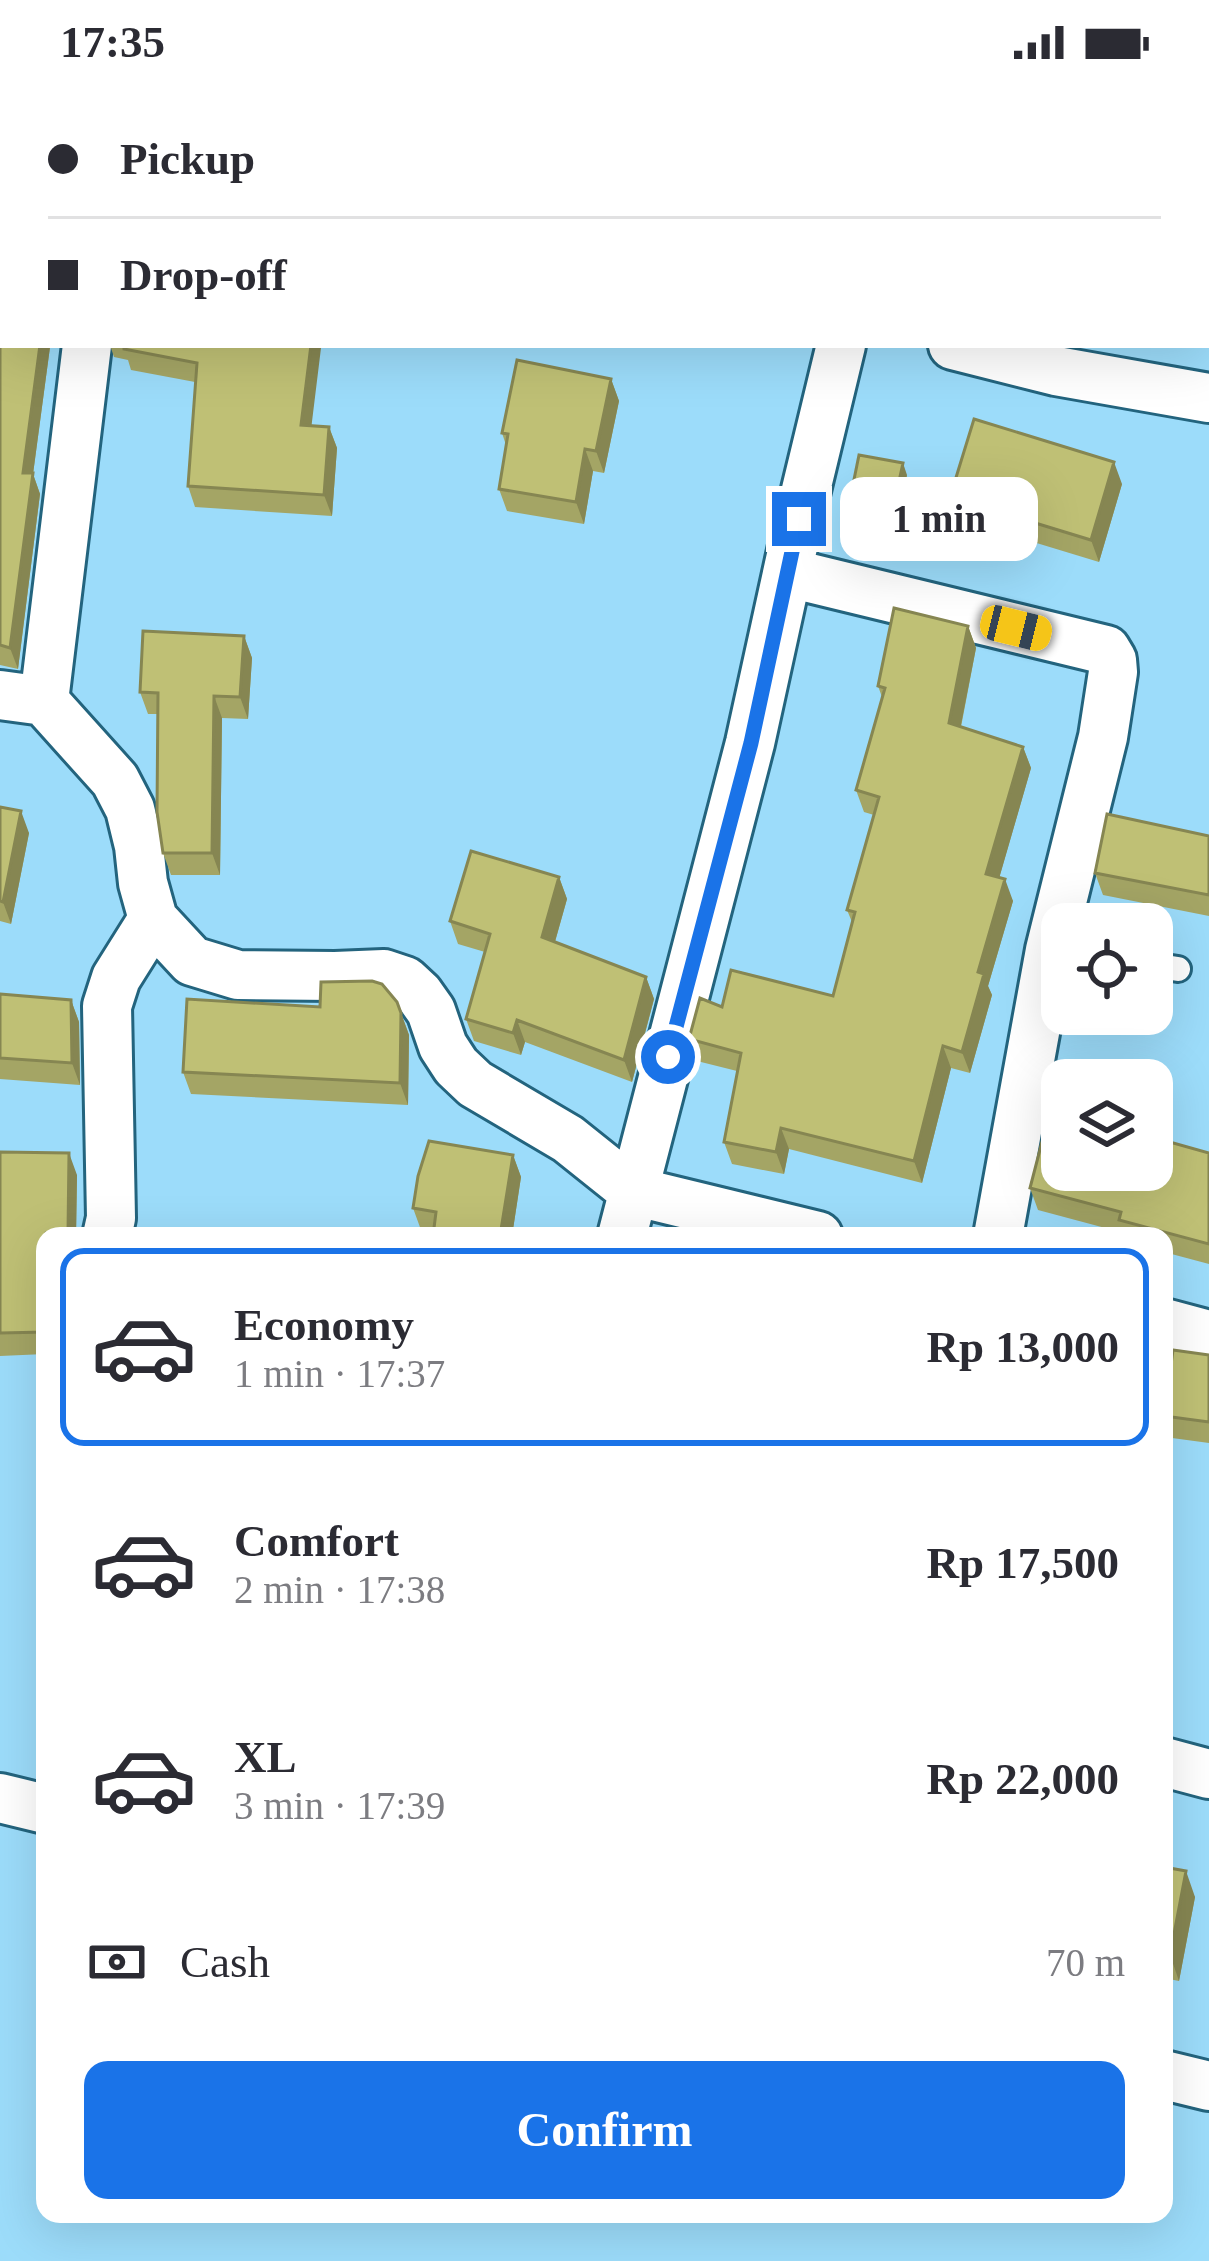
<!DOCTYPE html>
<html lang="en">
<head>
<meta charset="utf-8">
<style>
  :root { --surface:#fff; --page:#f7f7f7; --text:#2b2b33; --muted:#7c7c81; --line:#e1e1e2; --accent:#1a73e8 }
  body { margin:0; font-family:Georgia,serif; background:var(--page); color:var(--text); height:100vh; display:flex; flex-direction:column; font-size:45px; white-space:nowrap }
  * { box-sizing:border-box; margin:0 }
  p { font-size:39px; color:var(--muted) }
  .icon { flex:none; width:66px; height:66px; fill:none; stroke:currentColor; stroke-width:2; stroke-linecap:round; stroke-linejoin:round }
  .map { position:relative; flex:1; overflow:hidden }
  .side { position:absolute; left:36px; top:1143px; width:1137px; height:996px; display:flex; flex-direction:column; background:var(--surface); border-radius:24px; box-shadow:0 12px 48px #0002 }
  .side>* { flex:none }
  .banner { position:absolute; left:0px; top:0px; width:1209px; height:264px; box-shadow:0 12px 48px #0002; display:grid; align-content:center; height:264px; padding:0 48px; background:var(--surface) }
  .tools { position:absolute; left:1041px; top:819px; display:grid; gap:24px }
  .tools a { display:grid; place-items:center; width:132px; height:132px; border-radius:24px; background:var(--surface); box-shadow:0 12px 48px #0002; font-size:60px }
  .end { position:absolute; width:54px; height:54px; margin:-27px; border:15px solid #1a73e8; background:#fff; box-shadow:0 0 0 6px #fff }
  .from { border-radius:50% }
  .bubble { position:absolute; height:84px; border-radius:24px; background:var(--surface); box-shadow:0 12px 48px #0002; font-size:39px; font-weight:600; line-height:84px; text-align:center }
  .car { position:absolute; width:36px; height:72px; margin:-36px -18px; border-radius:15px; box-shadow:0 0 9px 3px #0007; background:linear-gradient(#f5c518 24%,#345 0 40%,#f5c518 0 76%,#345 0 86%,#f5c518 0) }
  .banner b { display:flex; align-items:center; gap:42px; height:114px; font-size:45px }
  .banner b+b { border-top:3px solid var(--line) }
  .banner i { width:30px; height:30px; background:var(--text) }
  ul { padding:21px 0 0; list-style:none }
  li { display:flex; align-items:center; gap:36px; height:198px; margin:0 24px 18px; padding:0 24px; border:6px solid transparent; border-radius:24px }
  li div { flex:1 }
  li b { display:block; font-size:45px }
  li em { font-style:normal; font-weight:600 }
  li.selected { border-color:var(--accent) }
  li>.icon { width:108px; height:108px; stroke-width:1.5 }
  .pay { display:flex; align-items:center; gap:30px; height:132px; padding:0 48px; font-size:45px }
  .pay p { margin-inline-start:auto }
  .button { display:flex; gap:24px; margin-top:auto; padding:24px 48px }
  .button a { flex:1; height:138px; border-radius:24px; background:var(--accent); color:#fff; font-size:48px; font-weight:600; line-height:138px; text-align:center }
  .status { display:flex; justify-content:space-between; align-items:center; height:84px; padding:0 60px; background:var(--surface); direction:ltr }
  .status svg { height:33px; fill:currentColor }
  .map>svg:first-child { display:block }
</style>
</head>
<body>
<div class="status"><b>17:35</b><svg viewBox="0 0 49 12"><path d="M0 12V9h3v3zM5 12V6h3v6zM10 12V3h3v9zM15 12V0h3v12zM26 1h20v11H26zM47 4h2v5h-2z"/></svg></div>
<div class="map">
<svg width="1209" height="2177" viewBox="0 0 1209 2177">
  <rect width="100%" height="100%" fill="#9cdcfa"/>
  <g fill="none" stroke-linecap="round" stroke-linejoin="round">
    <defs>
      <path id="lane" d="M 1152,881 L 1178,885"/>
      <path id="street" d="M 229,3 L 230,0
        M 916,3 L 917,0
        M 0,141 L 3,141
        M 953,261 L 1056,287 L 1209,314
        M 789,489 L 1106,566 L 1112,576 L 1113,588 L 1103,653 L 1050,866 L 998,1152
        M 0,611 L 44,617 L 115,696 L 130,725 L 139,762 L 143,799 L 153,835 L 192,877 L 238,891 L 335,892 L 384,890 L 405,897 L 419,910 L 431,927 L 443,962 L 456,982 L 475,1000 L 568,1055 L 633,1107 L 818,1152
        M 44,617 L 87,261
        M 107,1152 L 111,1134 L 107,922 L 116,894 L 153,835
        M 622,1152 L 750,659 L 799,435 L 841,261
        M 1164,1239 L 1209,1251
        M 1164,1678 L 1209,1690
        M 0,1714 L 45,1725
        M 1164,1991 L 1209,2002"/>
    </defs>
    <!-- lane casing -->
    <use href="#lane" stroke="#23647e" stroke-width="30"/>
    <!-- street casing -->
    <use href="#street" stroke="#23647e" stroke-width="54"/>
    <!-- lane -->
    <use href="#lane" stroke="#fff" stroke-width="24"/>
    <!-- street -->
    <use href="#street" stroke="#fff" stroke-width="48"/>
  </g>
  <!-- wall -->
  <path fill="#a4a565" d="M 0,0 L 130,0 L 129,3 L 3,3 L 3,105 L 0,100 Z
    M 0,186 L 3,261 L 59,261 L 58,264 L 50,263 L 33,390 L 40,410 L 18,585 L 0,581 Z
    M 110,261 L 320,261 L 311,341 L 329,343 L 337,364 L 332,432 L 195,423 L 188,402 L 195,298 L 131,286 L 128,276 L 114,273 Z
    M 611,295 L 619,317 L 604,389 L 593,387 L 584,440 L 507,427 L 499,405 L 506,361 L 502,349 Z
    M 907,391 L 893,455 L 850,446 L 846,435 Z
    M 1122,400 L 1099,478 L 958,435 L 950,413 Z
    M 968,542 L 976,564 L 961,643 L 1023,663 L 1031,684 L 999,794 L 1013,817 L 988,902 L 992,911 L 970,989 L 951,984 L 922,1099 L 789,1065 L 784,1090 L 732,1080 L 724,1058 L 737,987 L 697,977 L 689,955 L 722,923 L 833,912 L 852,838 L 847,826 L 874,731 L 864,728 L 856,706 L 882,613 L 878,602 Z
    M 244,552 L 252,574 L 248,635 L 222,634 L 220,791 L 171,791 L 163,769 L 158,630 L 148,630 L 140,608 Z
    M 0,723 L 29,749 L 11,840 L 0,837 Z
    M 1209,752 L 1209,832 L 1103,811 L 1095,789 Z
    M 559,793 L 567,815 L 555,858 L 646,893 L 654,915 L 632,998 L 525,958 L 521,971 L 474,957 L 466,935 L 485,868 L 458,860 L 450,837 Z
    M 0,910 L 71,916 L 79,938 L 80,1001 L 0,995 Z
    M 397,918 L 409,951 L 408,1021 L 191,1010 L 183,988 L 320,923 Z
    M 0,1068 L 77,1091 L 76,1152 L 45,1152 L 45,1270 L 0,1272 Z
    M 1209,1069 L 1209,1180 L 1164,1168 L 1164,1152 L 1125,1152 L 1124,1149 L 1038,1126 L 1030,1104 L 1062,1086 Z
    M 513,1071 L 521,1093 L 512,1152 L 433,1152 L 434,1148 L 421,1146 L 413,1124 Z
    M 1209,1271 L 1209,1359 L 1172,1354 L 1164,1330 Z
    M 1164,1783 L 1195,1813 L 1179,1897 L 1164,1894 Z"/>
  <!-- shaded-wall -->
  <path fill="#868652" d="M 40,261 L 49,261 L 50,263 L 33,390 L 40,410 L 18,585 L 10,564 L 23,389 Z
    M 311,261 L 320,261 L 321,264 L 309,362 L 301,341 Z
    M 611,295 L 619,317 L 604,389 L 596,367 Z
    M 329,343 L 337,364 L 332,432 L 324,411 Z
    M 585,365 L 593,387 L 584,440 L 576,418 Z
    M 1114,378 L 1122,400 L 1099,478 L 1091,456 Z
    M 903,379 L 907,391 L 893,455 L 889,443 Z
    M 968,542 L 976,564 L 957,661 L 949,639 Z
    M 244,552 L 252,574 L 248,635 L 240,613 Z
    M 214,612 L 222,634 L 220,791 L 212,769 Z
    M 1023,663 L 1031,684 L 994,812 L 986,790 Z
    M 21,727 L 29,749 L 11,840 L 3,818 Z
    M 559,793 L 567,815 L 550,875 L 542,853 Z
    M 1005,795 L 1013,817 L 988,902 L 992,911 L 970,989 L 962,968 L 978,888 Z
    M 646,893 L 654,915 L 632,998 L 624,976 Z
    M 71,916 L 79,938 L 80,1001 L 72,979 Z
    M 401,929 L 409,951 L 408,1021 L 400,999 Z
    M 517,936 L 525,958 L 521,971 L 513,949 Z
    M 943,962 L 951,984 L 922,1099 L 914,1077 Z
    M 781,1044 L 789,1065 L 784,1090 L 776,1068 Z
    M 69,1069 L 77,1091 L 76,1152 L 69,1152 L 68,1149 Z
    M 513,1071 L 521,1093 L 512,1152 L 500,1152 Z
    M 1186,1787 L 1195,1813 L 1179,1897 L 1170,1871 Z"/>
  <!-- building -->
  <path fill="#bfc075" stroke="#868652" stroke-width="3" d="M 0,0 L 118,0 L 118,3 L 3,3 L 3,82 L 0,81 Z
    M 248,0 L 431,0 L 431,3 L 248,3 Z
    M 547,0 L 653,0 L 652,3 L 547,3 Z
    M 0,186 L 3,186 L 3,261 L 40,261 L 23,389 L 33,389 L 10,564 L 0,561 Z
    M 124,261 L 311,261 L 301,341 L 329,343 L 324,411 L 188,402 L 197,279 L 124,265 Z
    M 517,276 L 611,295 L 596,367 L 585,365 L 576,418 L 499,405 L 508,350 L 502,349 Z
    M 974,335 L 1114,378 L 1091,456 L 950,413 Z
    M 859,371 L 903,379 L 889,443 L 846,435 Z
    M 894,524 L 968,542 L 949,639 L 1023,663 L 986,790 L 1005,795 L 978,888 L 984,890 L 962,968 L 943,962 L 914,1077 L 781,1044 L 776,1068 L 724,1058 L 741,969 L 689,955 L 700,914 L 722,923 L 731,886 L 833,912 L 855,828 L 847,826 L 879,713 L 856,706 L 885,604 L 878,602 Z
    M 143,547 L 244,552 L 240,613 L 214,612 L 212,769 L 163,769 L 157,728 L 158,609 L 140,608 Z
    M 0,723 L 21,727 L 3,818 L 0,817 Z
    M 1107,730 L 1209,752 L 1209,811 L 1095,789 Z
    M 471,767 L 559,793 L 542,853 L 646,893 L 624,976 L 517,936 L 513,949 L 466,935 L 490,850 L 450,837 Z
    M 372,897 L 382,900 L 397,918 L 401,929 L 400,999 L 183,988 L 187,915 L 320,923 L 321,898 Z
    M 0,910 L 71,916 L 72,979 L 0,974 Z
    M 1056,1004 L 1062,1006 L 1062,1086 L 1152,1086 L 1152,1053 L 1209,1069 L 1209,1160 L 1119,1136 L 1121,1128 L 1030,1104 Z
    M 429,1057 L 513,1071 L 500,1152 L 433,1152 L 436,1128 L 413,1124 L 418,1092 Z
    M 0,1068 L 69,1069 L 68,1149 L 46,1149 L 45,1152 L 45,1248 L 0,1249 Z
    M 1173,1266 L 1209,1271 L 1209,1338 L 1164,1332 Z
    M 1164,1783 L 1186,1787 L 1170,1871 L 1164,1870 Z"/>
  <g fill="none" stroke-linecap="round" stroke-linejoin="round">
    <!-- route -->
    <path stroke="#1a73e8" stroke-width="15" d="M 668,973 L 751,659 L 799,435"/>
  </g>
</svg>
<div class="tools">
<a><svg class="icon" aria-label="locate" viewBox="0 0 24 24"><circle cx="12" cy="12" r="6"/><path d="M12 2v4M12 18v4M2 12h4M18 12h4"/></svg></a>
<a><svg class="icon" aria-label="layers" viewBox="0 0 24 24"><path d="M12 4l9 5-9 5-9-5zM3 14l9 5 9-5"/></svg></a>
</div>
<i class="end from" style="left:668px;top:973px"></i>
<i class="end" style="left:799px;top:435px"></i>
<div class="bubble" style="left:840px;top:393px;width:198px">1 min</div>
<i class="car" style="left:1016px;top:544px;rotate:104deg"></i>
<div class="banner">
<b><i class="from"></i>Pickup</b>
<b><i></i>Drop-off</b>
</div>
<section class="side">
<ul>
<li class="selected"><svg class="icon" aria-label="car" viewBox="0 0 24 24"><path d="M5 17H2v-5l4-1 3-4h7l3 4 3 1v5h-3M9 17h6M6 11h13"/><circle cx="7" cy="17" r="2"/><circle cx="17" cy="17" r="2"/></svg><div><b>Economy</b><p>1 min · 17:37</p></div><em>Rp 13,000</em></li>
<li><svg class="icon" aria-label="car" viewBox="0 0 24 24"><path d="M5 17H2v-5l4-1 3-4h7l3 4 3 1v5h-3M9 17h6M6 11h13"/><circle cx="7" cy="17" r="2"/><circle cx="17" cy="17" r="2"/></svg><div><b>Comfort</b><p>2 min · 17:38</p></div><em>Rp 17,500</em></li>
<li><svg class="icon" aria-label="car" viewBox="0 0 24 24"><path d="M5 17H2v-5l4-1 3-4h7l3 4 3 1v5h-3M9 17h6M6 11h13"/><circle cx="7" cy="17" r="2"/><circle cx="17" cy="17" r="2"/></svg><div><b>XL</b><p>3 min · 17:39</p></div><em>Rp 22,000</em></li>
</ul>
<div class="pay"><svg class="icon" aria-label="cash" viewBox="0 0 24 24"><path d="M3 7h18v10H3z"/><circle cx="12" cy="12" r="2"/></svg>Cash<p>70 m</p></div>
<div class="button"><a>Confirm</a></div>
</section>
</div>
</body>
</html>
